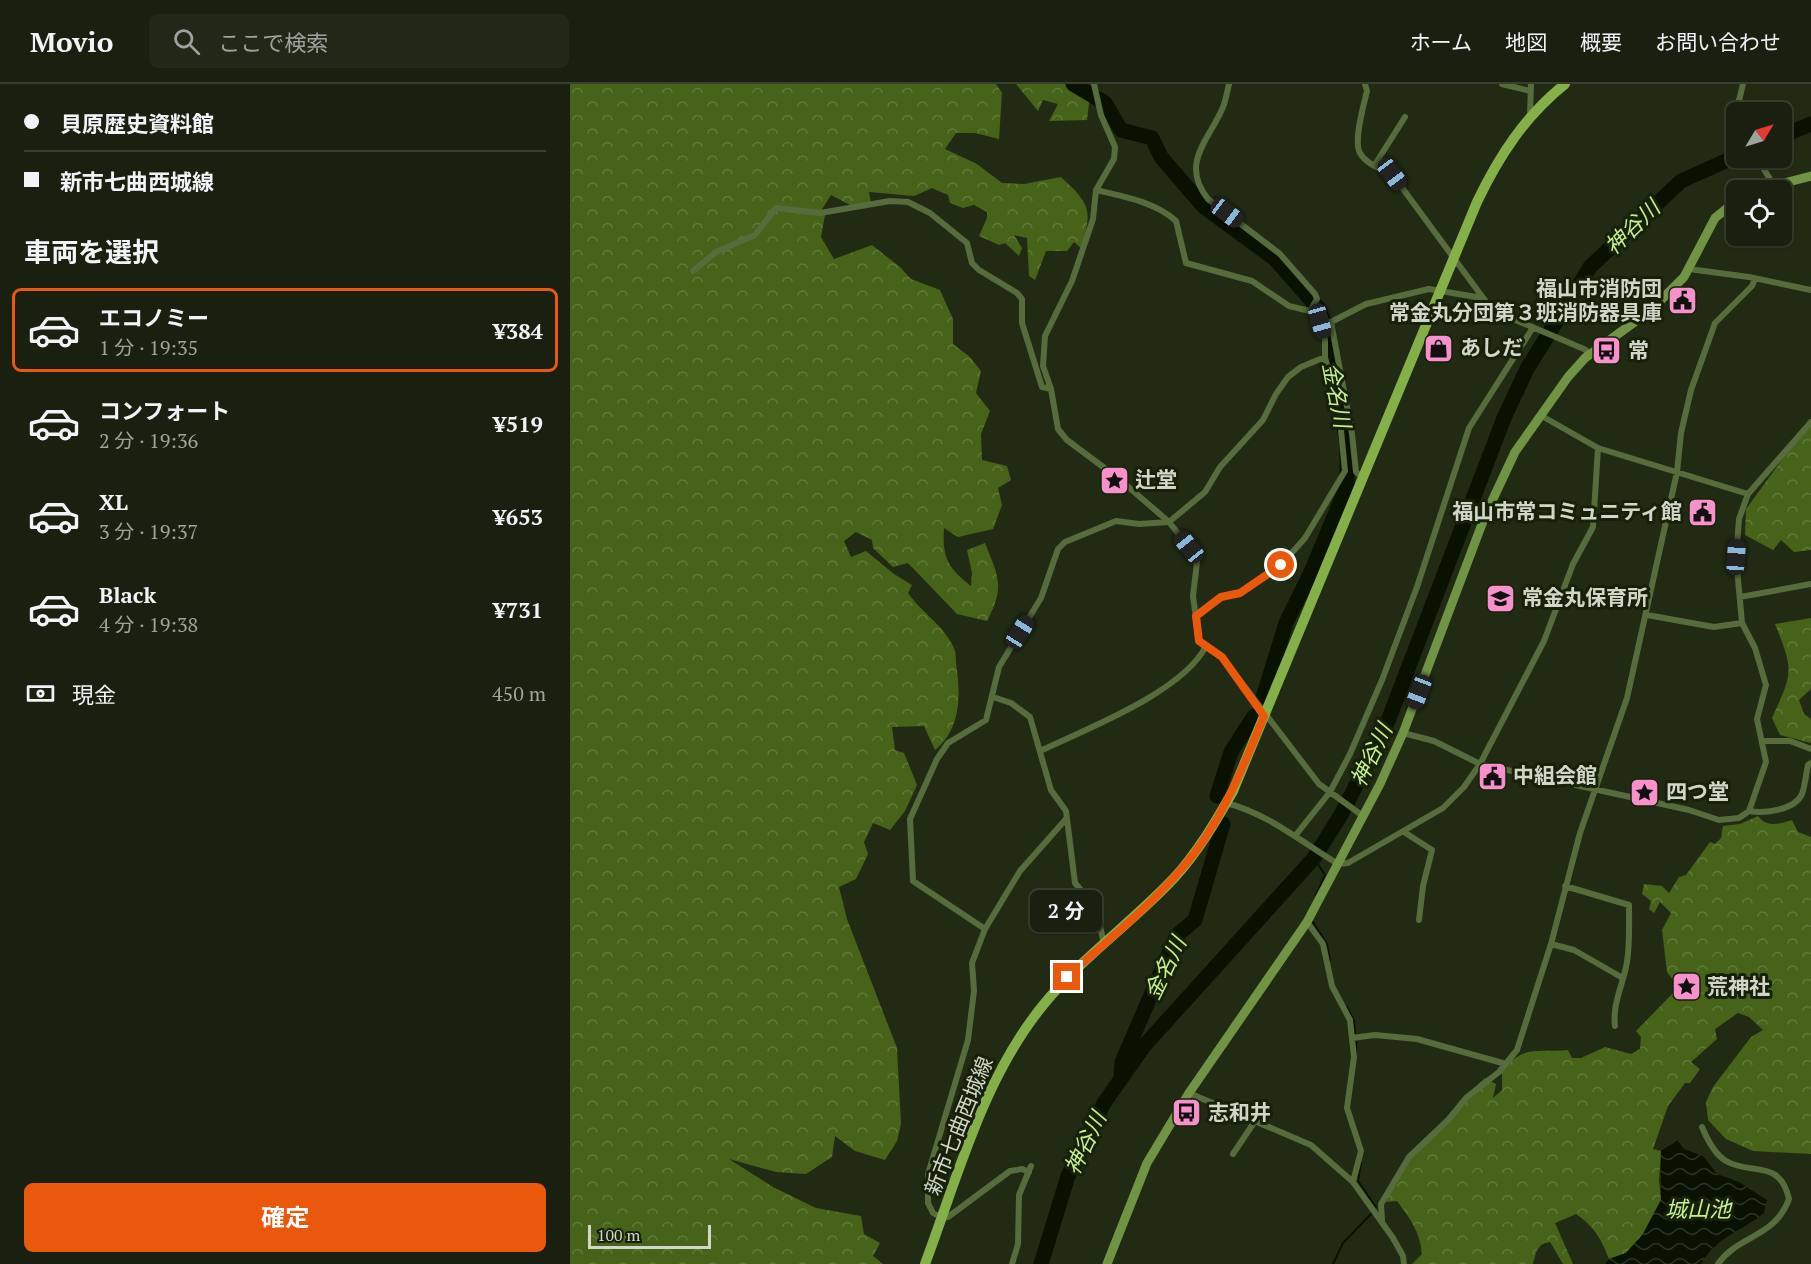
<!DOCTYPE html>
<html lang="ja">
<head>
<meta charset="utf-8">
<style>
  :root { --surface:#19200f; --page:#222818; --text:#f1f3f6; --muted:#9fa39e; --line:#373e2f; --accent:#ea580c }
  body { margin:0; font-family:"PT Serif","Noto Sans JP",serif; background:var(--page); color:var(--text); height:100vh; display:flex; flex-direction:column; font-size:22px; white-space:nowrap }
  * { box-sizing:border-box; margin:0 }
  p { font-size:20px; color:var(--muted) }
  .icon { flex:none; width:33px; height:33px; fill:none; stroke:currentColor; stroke-width:2; stroke-linecap:round; stroke-linejoin:round }
  .map { position:relative; flex:1; overflow:hidden }
  .side { display:flex; flex-direction:column; background:var(--surface); width:570px }
  .side>* { flex:none }
  .banner { display:grid; align-content:center; height:132px; padding:0 24px; background:var(--surface) }
  .needle { width:39px; rotate:52deg }
  .fabs { position:absolute; left:1156px; top:18px; display:grid; gap:12px }
  .fabs a { display:grid; place-items:center; width:66px; height:66px; border-radius:9px; background:var(--surface); box-shadow:0 2px 4px #0004,0 0 0 2px var(--line); font-size:30px }
  .scale { position:absolute; left:18px; bottom:15px; width:123px; box-sizing:border-box; padding-left:6px; border:3px solid #d0d7c8; border-top:0; font-size:16px; line-height:21px; white-space:nowrap; color:#d0d7c8; -webkit-text-stroke:4px #17210a; paint-order:stroke }
  .end { position:absolute; width:27px; height:27px; margin:-14px; border:8px solid #ea580c; background:#fff; box-shadow:0 0 0 3px #fff }
  .from { border-radius:50% }
  .bubble { position:absolute; height:42px; border-radius:9px; background:var(--surface); box-shadow:0 2px 4px #0004,0 0 0 2px var(--line); font-size:20px; font-weight:700; line-height:42px; text-align:center }
  .car { position:absolute; width:18px; height:36px; margin:-18px -9px; border-radius:8px; box-shadow:0 0 4px 2px #0007; background:linear-gradient(#222 24%,#8ab4d8 0 40%,#222 0 76%,#8ab4d8 0 86%,#222 0) }
  .banner b { display:flex; align-items:center; gap:21px; height:57px; font-size:22px }
  .banner b+b { border-top:2px solid var(--line) }
  .banner i { width:15px; height:15px; background:var(--text) }
  ul { padding:0; list-style:none }
  li { display:flex; align-items:center; gap:18px; height:84px; margin:0 12px 9px; padding:0 12px; border:3px solid transparent; border-radius:9px }
  li div { flex:1 }
  li b { display:block; font-size:22px }
  li em { font-style:normal; font-weight:700 }
  li.on { border-color:var(--accent) }
  li>.icon { width:54px; height:54px; stroke-width:1.5 }
  h2 { padding:0 24px; font-size:27px; line-height:72px }
  .pay { display:flex; align-items:center; gap:15px; height:66px; padding:0 24px; font-size:22px }
  .pay p { margin-inline-start:auto }
  .action { display:flex; gap:12px; margin-top:auto; padding:12px 24px }
  .action a { flex:1; height:69px; border-radius:9px; background:var(--accent); color:#fff; font-size:24px; font-weight:700; line-height:69px; text-align:center }
  header { display:flex; align-items:center; gap:36px; box-sizing:border-box; height:84px; padding:0 30px; background:var(--surface); border-bottom:2px solid var(--line) }
  header strong { font-size:28px }
  nav { display:flex; gap:33px; margin-inline-start:auto; font-size:21px }
  .search { width:420px; height:54px; background:var(--page); display:flex; align-items:center; gap:15px; box-sizing:border-box; padding:0 21px; border-radius:9px; color:var(--muted); font-size:22px }
  main { display:flex; flex:1; min-height:0 }
  .map>svg:first-child { display:block }
</style>
</head>
<body>
<header>
<strong>Movio</strong>
<div class="search"><svg class="icon" aria-label="search" viewBox="0 0 24 24"><circle cx="10" cy="10" r="6"/><path d="M15 15l6 6"/></svg>ここで検索</div>
<nav><a>ホーム</a><a>地図</a><a>概要</a><a>お問い合わせ</a></nav>
</header>
<main>
<section class="side">
<div class="banner">
<b><i class="from"></i>貝原歴史資料館</b>
<b><i></i>新市七曲西城線</b>
</div>
<h2>車両を選択</h2>
<ul>
<li class="on"><svg class="icon" aria-label="car" viewBox="0 0 24 24"><path d="M5 17H2v-5l4-1 3-4h7l3 4 3 1v5h-3M9 17h6M6 11h13"/><circle cx="7" cy="17" r="2"/><circle cx="17" cy="17" r="2"/></svg><div><b>エコノミー</b><p>1 分 · 19:35</p></div><em>¥384</em></li>
<li><svg class="icon" aria-label="car" viewBox="0 0 24 24"><path d="M5 17H2v-5l4-1 3-4h7l3 4 3 1v5h-3M9 17h6M6 11h13"/><circle cx="7" cy="17" r="2"/><circle cx="17" cy="17" r="2"/></svg><div><b>コンフォート</b><p>2 分 · 19:36</p></div><em>¥519</em></li>
<li><svg class="icon" aria-label="car" viewBox="0 0 24 24"><path d="M5 17H2v-5l4-1 3-4h7l3 4 3 1v5h-3M9 17h6M6 11h13"/><circle cx="7" cy="17" r="2"/><circle cx="17" cy="17" r="2"/></svg><div><b>XL</b><p>3 分 · 19:37</p></div><em>¥653</em></li>
<li><svg class="icon" aria-label="car" viewBox="0 0 24 24"><path d="M5 17H2v-5l4-1 3-4h7l3 4 3 1v5h-3M9 17h6M6 11h13"/><circle cx="7" cy="17" r="2"/><circle cx="17" cy="17" r="2"/></svg><div><b>Black</b><p>4 分 · 19:38</p></div><em>¥731</em></li>
</ul>
<div class="pay"><svg class="icon" aria-label="cash" viewBox="0 0 24 24"><path d="M3 7h18v10H3z"/><circle cx="12" cy="12" r="2"/></svg>現金<p>450 m</p></div>
<div class="action"><a>確定</a></div>
</section>
<div class="map">
<svg width="1241" height="1180" viewBox="0 0 1241 1180">
  <defs>
    <pattern id="forest-crowns" width="20" height="18" patternUnits="userSpaceOnUse" patternTransform="scale(1.5)"><rect width="20" height="18" fill="#466319"/><path d="M2 6a3 3 0 1 1 6 0M12 15a3 3 0 1 1 6 0" fill="none" stroke="#607939"/></pattern>
    <pattern id="water-waves" width="16" height="10" patternUnits="userSpaceOnUse" patternTransform="scale(1.5)"><rect width="16" height="10" fill="#091200"/><path d="M0 5q4-4 8 0t8 0" fill="none" stroke="#2c3424"/></pattern>
  </defs>
  <rect width="100%" height="100%" fill="#212b14"/>
  <!-- forest -->
  <path fill="url(#forest-crowns)" d="M 0,0 L 426,0 L 432,9 L 429,55 L 405,49 L 386,49 L 375,65 L 407,80 L 432,99 L 454,100 L 491,93 C 520,120 523,125 511,164 L 504,158 L 497,167 L 476,167 L 465,196 L 459,192 L 457,154 L 444,151 L 452,164 L 449,172 L 435,159 L 429,161 L 409,152 L 417,134 L 417,128 L 404,121 L 393,124 L 380,119 L 378,111 L 362,104 L 344,112 L 299,108 L 301,119 L 280,121 L 261,111 L 251,127 L 255,131 L 251,153 L 264,175 L 302,161 L 330,183 L 341,195 L 370,206 L 383,235 L 383,260 L 400,273 L 411,287 L 406,309 L 420,327 L 411,350 L 412,376 L 437,382 L 441,396 L 428,404 L 432,421 L 423,445 L 388,453 L 374,444 C 372,474 378,484 401,502 L 402,489 L 397,466 L 415,459 C 429,494 435,503 417,537 L 387,530 L 338,479 L 323,483 L 303,464 L 302,456 L 286,448 L 274,457 L 281,473 L 296,467 L 324,490 L 342,501 L 338,509 C 351,528 373,541 383,562 C 386,567 386,575 386,580 C 391,611 391,645 365,666 L 354,642 L 322,643 L 325,666 L 334,669 L 347,701 L 335,727 L 320,746 L 303,739 L 294,758 L 298,770 L 286,795 L 269,803 L 277,835 L 327,964 L 331,1040 L 327,1057 L 315,1076 L 285,1067 L 265,1052 L 262,1073 L 236,1090 L 206,1088 L 159,1075 L 203,1103 L 246,1124 L 291,1132 L 294,1150 L 310,1159 L 303,1172 L 313,1180 L 0,1180 Z
    M 446,0 L 502,0 L 520,11 L 517,36 L 479,37 L 488,20 L 473,16 L 468,27 Z
    M 1241,336 L 1241,466 L 1224,468 L 1211,456 L 1203,466 L 1175,451 L 1176,425 Z
    M 1241,534 L 1241,605 L 1229,616 L 1234,630 L 1241,635 L 1241,659 L 1210,651 L 1202,634 C 1223,588 1224,587 1205,540 Z
    M 1188,732 C 1197,744 1209,740 1222,736 L 1228,748 L 1241,753 L 1241,1070 L 1183,1067 L 1156,1055 L 1138,1036 L 1136,1018 L 1143,1003 L 1181,953 L 1193,946 L 1179,933 L 1168,929 L 1145,945 L 1147,955 L 1121,978 L 1130,985 L 1120,999 L 1115,999 L 1098,1022 L 1083,1065 L 1091,1067 L 1089,1096 L 1091,1116 L 1073,1150 L 1056,1169 L 1039,1175 C 1031,1155 1025,1143 1006,1130 L 985,1139 L 1003,1180 L 993,1180 L 980,1158 C 967,1160 966,1168 963,1180 L 842,1180 L 852,1170 C 850,1148 840,1134 827,1117 L 816,1118 L 825,1098 L 841,1075 L 882,1034 L 895,1012 L 915,994 L 926,1000 L 923,1014 L 932,1006 L 932,987 C 954,960 966,969 998,966 L 1002,974 L 1011,974 L 1035,963 L 1061,970 L 1070,965 L 1071,953 L 1066,947 L 1104,908 L 1106,900 L 1097,888 L 1092,846 L 1101,829 L 1090,818 L 1084,829 L 1079,825 L 1081,817 L 1072,810 L 1074,800 L 1092,802 L 1099,809 L 1109,793 L 1116,791 L 1140,758 L 1145,760 L 1151,754 L 1153,742 L 1170,740 Z"/>
  <!-- water -->
  <path fill="url(#water-waves)" d="M 1107,1056 L 1114,1065 L 1133,1072 L 1147,1090 L 1169,1098 L 1197,1116 L 1194,1129 C 1171,1148 1147,1152 1131,1180 L 1035,1180 L 1039,1175 L 1056,1169 L 1073,1150 L 1091,1116 L 1091,1067 Z"/>
  <g fill="none" stroke-linecap="round" stroke-linejoin="round">
    <!-- stream -->
    <path stroke="#091200" stroke-width="2" d="M 744,774 L 755,791 L 746,811
      M 743,838 L 757,860 L 760,876
      M 777,923 L 784,937 L 785,949
      M 786,958 L 786,970
      M 791,1078 L 788,1097 L 806,1123
      M 763,1180 L 773,1159 L 802,1129"/>
    <!-- river -->
    <path stroke="#091200" stroke-width="15" d="M 503,0 L 535,19 L 551,46 L 582,54 L 591,73 L 634,123 L 705,175 L 748,224 L 758,248 L 777,361 L 777,402 L 741,488 L 716,539 L 692,617
      M 1212,52 L 1241,40
      M 647,712 L 661,668 L 684,632
      M 551,990 L 552,978 L 607,851 L 625,836 L 653,740
      M 471,1180 L 498,1092 L 534,1019 L 574,962 L 744,774 L 772,729 L 816,642 L 934,334 L 957,285 L 1020,183 L 1111,97 L 1167,72"/>
    <!-- street -->
    <path stroke="#576c3d" stroke-width="6" d="M 524,0 L 531,31 L 545,63 L 544,75 L 526,106 L 523,135 L 502,197 L 475,252 L 473,282 L 481,305 L 488,345 L 497,356 L 548,394 L 599,438 L 619,463 L 627,478 L 623,512 L 629,557 L 652,573 L 749,700 L 793,732
      M 659,0 C 657,8 656,16 653,23 C 640,55 609,79 638,115 L 710,170 L 745,210 L 747,215 L 740,227
      M 795,0 L 797,7 C 794,20 783,57 790,69 C 796,80 812,86 822,90 L 922,226 L 1014,265 L 1021,270
      M 932,0 L 960,7
      M 960,32 L 961,0
      M 1167,42 L 1164,37 L 1173,0
      M 1187,74 L 1203,100
      M 804,82 L 835,33
      M 1119,185 L 1179,193 L 1241,206
      M 123,187 L 146,168 L 185,151 L 206,124 L 250,129 L 320,117 L 338,118 L 360,129 L 397,159 L 402,179 L 409,186 L 447,209 L 452,215 L 452,239 L 472,303 L 481,305
      M 750,237 L 761,238 L 796,220 L 859,205 L 912,214
      M 761,238 L 782,350 L 786,388 L 792,393
      M 970,331 L 1028,364 L 1178,410
      M 1170,513 L 1241,500
      M 1077,531 L 1144,543 L 1172,539
      M 626,532 L 651,513 L 670,509 L 711,481 L 735,454 L 775,387 L 770,336 L 755,273
      M 423,613 L 441,619 L 460,633 L 481,706 L 496,727 L 505,799 L 521,818 L 528,833 L 534,860
      M 833,649 L 864,657 L 910,680 L 1119,726 L 1149,736 L 1169,734 L 1179,727 L 1196,678 L 1187,635 L 1196,601 L 1185,564 L 1172,539 L 1166,473 L 1169,435 L 1178,410 L 1241,338
      M 1193,657 L 1220,657 L 1241,665
      M 470,667 C 516,645 613,608 636,562
      M 656,719 C 697,729 733,759 768,780 L 778,779 L 873,724 L 894,703 L 910,680 L 974,557 L 1003,480 L 1023,443 L 1028,364
      M 1179,727 C 1194,730 1225,726 1232,710 C 1235,702 1236,690 1238,681 L 1241,679
      M 834,748 L 862,766 L 853,802 L 849,836
      M 725,752 L 760,708 L 780,670 L 812,596 L 847,503 L 899,344 L 962,245
      M 995,802 L 1059,821 C 1059,839 1060,859 1057,878 C 1054,898 1042,920 1045,942
      M 737,838 L 753,860 L 762,902 L 780,936 L 784,973 L 777,1024 L 791,1067 L 783,1098
      M 415,845 L 343,797 L 340,735 L 367,675 L 378,659 L 416,636 L 429,583 L 471,514 L 488,465 L 495,458 L 546,437 L 569,440 L 599,438 L 635,408 L 650,383 L 693,336 L 706,310 L 718,293 L 731,283 L 755,273 L 755,256 L 750,237 L 740,227 L 719,222 L 682,197 L 616,179 L 606,137 C 586,118 552,112 526,106
      M 981,860 L 1004,866 L 1051,893
      M 782,954 L 805,951 L 847,955 L 936,980
      M 619,1009 L 741,1061 L 783,1098 L 823,1154 L 833,1172 L 834,1180
      M 1132,1043 C 1137,1055 1144,1070 1156,1077 C 1181,1092 1210,1074 1219,1115 C 1205,1154 1168,1151 1148,1180
      M 663,1070 L 685,1037
      M 459,1088 L 452,1085 L 440,1087 L 378,1133 L 372,1134 L 363,1129 L 358,1119 L 358,1090 L 398,956 L 404,907 L 402,879 L 415,845 L 450,787 L 496,735
      M 812,1136 L 811,1120 L 839,1073 L 878,1036 L 897,1013 L 929,988 L 947,966 L 981,860 L 1010,749 L 1057,614 L 1107,388 L 1111,349 L 1121,306 L 1145,239 L 1182,202 L 1185,195
      M 442,1180 L 448,1160 L 449,1111 L 461,1082"/>
    <!-- secondary -->
    <path stroke="#719345" stroke-width="9" d="M 1188,106 L 1241,92
      M 537,1180 L 577,1079 L 619,1009 L 737,838 L 810,700 L 833,649 L 915,432 L 945,368 L 998,293 L 1015,274 L 1081,226 L 1114,193 L 1145,134 L 1167,116"/>
    <!-- primary -->
    <path stroke="#85b049" stroke-width="10" d="M 355,1180 C 388,1092 413,994 474,920 C 512,873 563,838 604,794 C 628,768 646,737 663,707 L 907,118 C 929,72 955,32 995,0"/>
  </g>
  <g fill="none" stroke-linecap="round" stroke-linejoin="round">
    <!-- route -->
    <path stroke="#ea580c" stroke-width="8" d="M 497,893 C 540,854 587,817 623,771 C 655,729 674,681 694,632 L 652,573 L 629,557 L 626,532 L 651,513 L 670,509 L 711,481"/>
  </g>
  <!-- icons -->
  <defs>
    <symbol id="civic-square" viewBox="-11 -11 22 22"><rect x="-9" y="-9" width="18" height="18" rx="4" fill="#f890cb" stroke="#17210a"/><path d="M-.6-6.5H3V-4.5H.6V-3L4-1V1h2V6H-6V1h2V-1L-.6-3ZM-1.2 2.5V6h2.4V2.5Z" fill="#111"/></symbol>
    <symbol id="shop-square" viewBox="-11 -11 22 22"><rect x="-9" y="-9" width="18" height="18" rx="4" fill="#f890cb" stroke="#17210a"/><path d="M-5-2.5h2.3a2.7 3.5 0 0 1 5.4 0H5L5.5 6h-11ZM-1.5-2.5h3a1.5 2.3 0 0 0-3 0Z" fill="#111"/></symbol>
    <symbol id="bus-square" viewBox="-11 -11 22 22"><rect x="-9" y="-9" width="18" height="18" rx="4" fill="#f890cb" stroke="#17210a"/><path d="M-5-6H5V4H4V6H2V4H-2V6H-4V4H-5ZM-3.5-4V0h7V-4ZM-3.5 1.2v1.5H-2V1.2ZM2 1.2v1.5H3.5V1.2Z" fill="#111"/></symbol>
    <symbol id="sight-square" viewBox="-11 -11 22 22"><rect x="-9" y="-9" width="18" height="18" rx="4" fill="#f890cb" stroke="#17210a"/><path d="M0-6L1.8-2.2L6-1.7L2.9 1.2L3.7 5.4L0 3.3L-3.7 5.4L-2.9 1.2L-6-1.7L-1.8-2.2Z" fill="#111"/></symbol>
    <symbol id="school-square" viewBox="-11 -11 22 22"><rect x="-9" y="-9" width="18" height="18" rx="4" fill="#f890cb" stroke="#17210a"/><path d="M0-5L7-2L0 1L-7-2ZM-4 1L0 2.5L4 1V4Q0 6-4 4Z" fill="#111"/></symbol>
  </defs>
  <g fill-rule="evenodd">
    <use href="#civic-square" x="1096" y="200" width="33" height="33"/>
    <use href="#shop-square" x="852" y="248" width="33" height="33"/>
    <use href="#bus-square" x="1020" y="250" width="33" height="33"/>
    <use href="#sight-square" x="528" y="380" width="33" height="33"/>
    <use href="#civic-square" x="1116" y="412" width="33" height="33"/>
    <use href="#school-square" x="914" y="498" width="33" height="33"/>
    <use href="#civic-square" x="906" y="676" width="33" height="33"/>
    <use href="#sight-square" x="1058" y="692" width="33" height="33"/>
    <use href="#sight-square" x="1100" y="886" width="33" height="33"/>
    <use href="#bus-square" x="600" y="1012" width="33" height="33"/>
  </g>
  <g text-anchor="middle" stroke-width="6" stroke-linejoin="round" paint-order="stroke">
    <!-- poi labels -->
    <g font-size="21" font-weight="bold" fill="#d0d7c8" stroke="#17210a" text-anchor="start">
      <text x="1092" y="212" text-anchor="end">福山市消防団<tspan x="1092" dy="24">常金丸分団第３班消防器具庫</tspan></text>
      <text x="890" y="271">あしだ</text>
      <text x="1058" y="274">常</text>
      <text x="565" y="403">辻堂</text>
      <text x="1112" y="435" text-anchor="end">福山市常コミュニティ館</text>
      <text x="952" y="521">常金丸保育所</text>
      <text x="943" y="699">中組会館</text>
      <text x="1096" y="715">四つ堂</text>
      <text x="1137" y="910">荒神社</text>
      <text x="638" y="1036">志和井</text>
    </g>
    <!-- street labels -->
    <g font-size="21" fill="#d0d7c8" stroke="#17210a">
      <text transform="translate(389 1042) rotate(-68)" y="7">新市七曲西城線</text>
    </g>
    <!-- water labels -->
    <g font-size="22" font-style="italic" fill="#c4f08c" stroke="#17210a">
      <text transform="translate(1062 143) rotate(-44)" y="8">神谷川</text>
      <text transform="translate(767 311) rotate(79)" y="8">金名川</text>
      <text transform="translate(801 671) rotate(-64)" y="8">神谷川</text>
      <text transform="translate(595 884) rotate(-64)" y="8">金名川</text>
      <text transform="translate(515 1059) rotate(-64)" y="8">神谷川</text>
      <text x="1128" y="1133">城山池</text>
    </g>
  </g>
</svg>
<div class="fabs">
<a><svg class="needle" viewBox="-14 -14 28 28"><path d="M0-13l5 13h-10z" fill="#e53935"/><path d="M0 13l5-13h-10z" fill="#9fa39e"/></svg></a>
<a><svg class="icon" aria-label="locate" viewBox="0 0 24 24"><circle cx="12" cy="12" r="6"/><path d="M12 2v4M12 18v4M2 12h4M18 12h4"/></svg></a>
</div>
<div class="scale">100 m</div>
<i class="end from" style="left:711px;top:481px"></i>
<i class="end" style="left:497px;top:893px"></i>
<div class="bubble" style="left:460px;top:806px;width:72px">2 分</div>
<i class="car" style="left:822px;top:90px;rotate:143deg"></i>
<i class="car" style="left:657px;top:129px;rotate:127deg"></i>
<i class="car" style="left:750px;top:237px;rotate:164deg"></i>
<i class="car" style="left:619px;top:463px;rotate:321deg"></i>
<i class="car" style="left:1166px;top:473px;rotate:4deg"></i>
<i class="car" style="left:450px;top:548px;rotate:32deg"></i>
<i class="car" style="left:849px;top:608px;rotate:201deg"></i>
</div>
</main>
</body>
</html>
